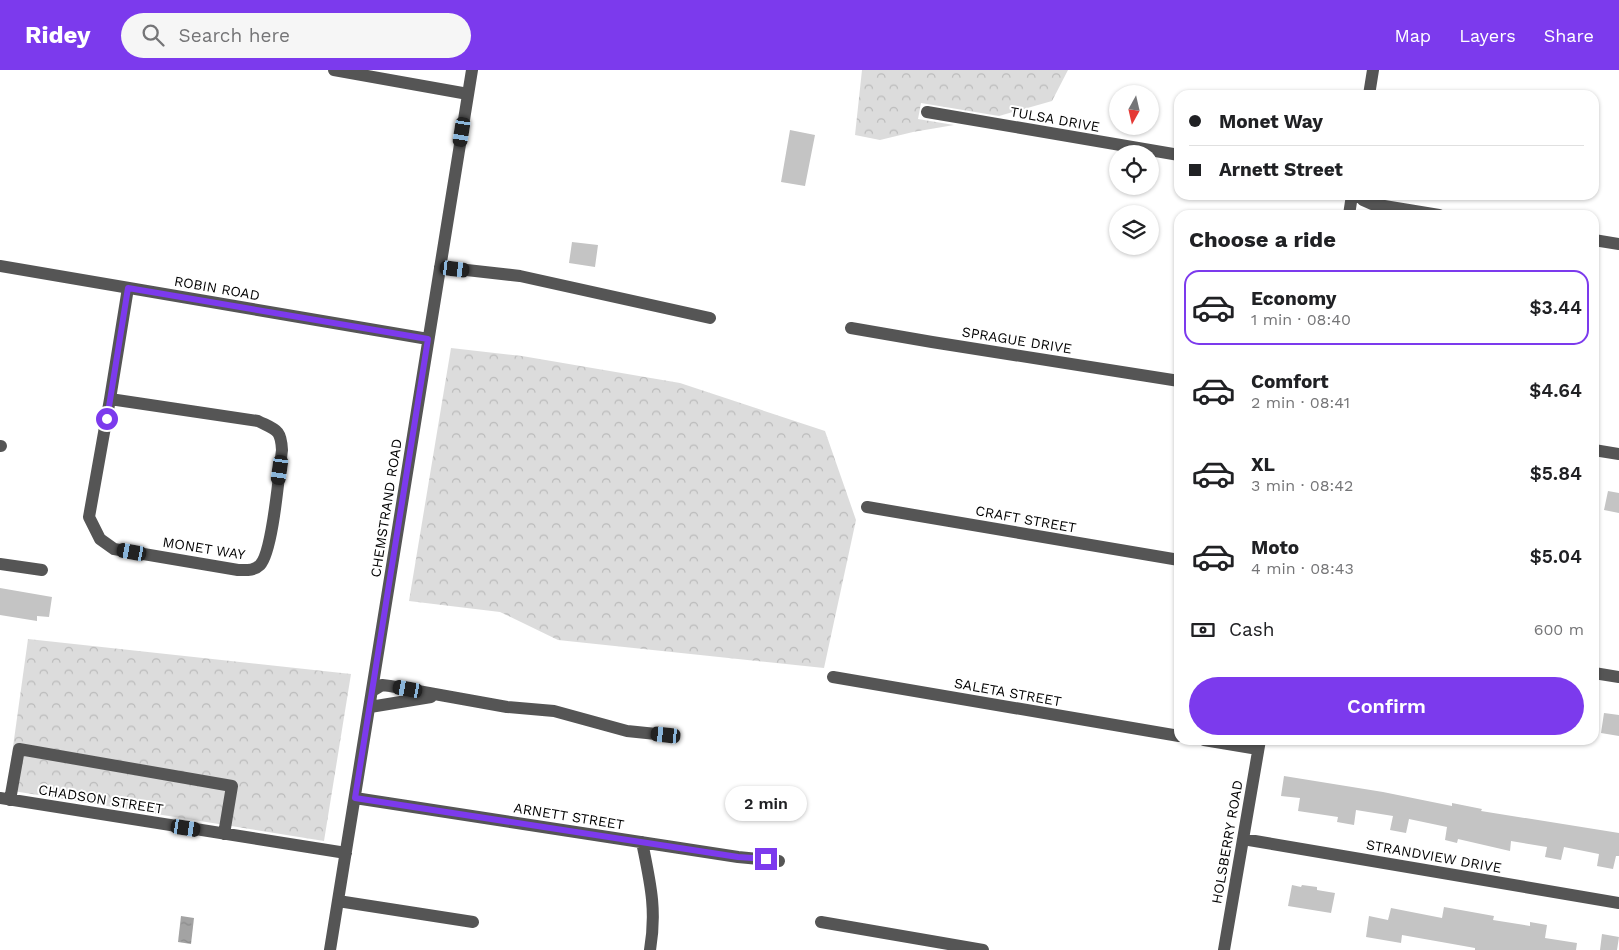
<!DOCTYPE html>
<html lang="en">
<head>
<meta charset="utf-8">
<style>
  :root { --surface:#fff; --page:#f6f6f6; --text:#202124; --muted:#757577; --line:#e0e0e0; --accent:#7c3aed }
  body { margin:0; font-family:"Work Sans",sans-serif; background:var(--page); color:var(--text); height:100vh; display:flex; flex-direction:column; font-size:19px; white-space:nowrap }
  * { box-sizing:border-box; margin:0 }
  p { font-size:16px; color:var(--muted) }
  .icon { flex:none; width:28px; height:28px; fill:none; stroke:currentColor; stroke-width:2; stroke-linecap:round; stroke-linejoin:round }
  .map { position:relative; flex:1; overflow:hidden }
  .sheet { position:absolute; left:1174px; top:140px; width:425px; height:535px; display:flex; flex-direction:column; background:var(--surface); border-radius:15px; box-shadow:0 1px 4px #0004 }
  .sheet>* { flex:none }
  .hud { position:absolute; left:1174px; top:20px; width:425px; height:110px; border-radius:15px; box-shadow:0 1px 4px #0004; display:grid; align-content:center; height:110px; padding:0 15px; background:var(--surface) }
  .needle { width:32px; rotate:188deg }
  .buttons { position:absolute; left:1109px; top:15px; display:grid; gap:10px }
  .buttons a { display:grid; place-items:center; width:50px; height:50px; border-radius:50%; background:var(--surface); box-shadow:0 1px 4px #0004; font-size:25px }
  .end { position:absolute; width:22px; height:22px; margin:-11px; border:6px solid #7c3aed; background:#fff; box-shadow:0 0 0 2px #fff }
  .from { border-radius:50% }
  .bubble { position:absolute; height:35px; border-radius:18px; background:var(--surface); box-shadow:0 1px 4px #0004; font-size:16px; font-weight:600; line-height:35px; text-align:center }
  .car { position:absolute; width:15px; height:30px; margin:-15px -8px; border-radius:6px; box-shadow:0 0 4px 1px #0007; background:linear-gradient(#222 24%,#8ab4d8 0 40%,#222 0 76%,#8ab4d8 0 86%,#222 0) }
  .hud b { display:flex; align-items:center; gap:18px; height:48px; font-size:19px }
  .hud b+b { border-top:1px solid var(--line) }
  .hud i { width:12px; height:12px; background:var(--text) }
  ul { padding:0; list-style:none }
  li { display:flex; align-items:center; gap:15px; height:75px; margin:0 10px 8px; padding:0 5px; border:2px solid transparent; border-radius:15px }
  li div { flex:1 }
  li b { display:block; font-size:19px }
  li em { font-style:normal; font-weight:600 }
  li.selected { border-color:var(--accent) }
  li>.icon { width:45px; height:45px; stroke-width:1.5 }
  h2 { padding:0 15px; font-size:22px; line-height:60px }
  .pay { display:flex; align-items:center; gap:12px; height:55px; padding:0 15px; font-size:19px }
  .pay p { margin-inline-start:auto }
  .button { display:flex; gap:10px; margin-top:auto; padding:10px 15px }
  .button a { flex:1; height:58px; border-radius:30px; background:var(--accent); color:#fff; font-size:20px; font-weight:600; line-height:58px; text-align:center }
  header { display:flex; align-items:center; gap:30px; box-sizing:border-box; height:70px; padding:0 25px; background:var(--accent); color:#fff }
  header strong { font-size:24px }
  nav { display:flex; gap:28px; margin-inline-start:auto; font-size:18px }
  .search { width:350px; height:45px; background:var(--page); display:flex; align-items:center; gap:12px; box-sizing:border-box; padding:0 18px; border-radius:28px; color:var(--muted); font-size:19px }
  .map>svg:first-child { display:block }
</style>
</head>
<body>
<header>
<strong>Ridey</strong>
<div class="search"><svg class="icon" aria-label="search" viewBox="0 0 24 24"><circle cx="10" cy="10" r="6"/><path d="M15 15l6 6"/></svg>Search here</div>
<nav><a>Map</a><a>Layers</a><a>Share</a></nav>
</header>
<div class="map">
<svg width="1619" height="880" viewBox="0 0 1619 880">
  <defs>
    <pattern id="forest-crowns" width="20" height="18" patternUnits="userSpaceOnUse" patternTransform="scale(1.25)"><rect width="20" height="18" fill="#dcdcdc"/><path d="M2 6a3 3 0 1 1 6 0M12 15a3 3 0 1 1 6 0" fill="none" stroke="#bbb"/></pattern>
    <pattern id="water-ripples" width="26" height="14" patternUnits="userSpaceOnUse" patternTransform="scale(1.25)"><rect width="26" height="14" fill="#a3a3a3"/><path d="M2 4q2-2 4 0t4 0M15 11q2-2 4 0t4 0" fill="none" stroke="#8b8b8b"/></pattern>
  </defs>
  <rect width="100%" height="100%" fill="#fff"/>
  <!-- forest -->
  <path fill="url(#forest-crowns)" d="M 862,0 L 1068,0 L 1052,31 L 999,46 L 921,33 L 918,49 L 954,55 L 913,62 L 880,70 L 855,65 Z
    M 451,278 L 522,286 L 680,313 L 825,361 L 856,450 L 824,598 L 558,570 L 500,542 L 409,531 Z
    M 28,569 L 351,604 L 324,771 L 7,720 Z"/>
  <!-- water -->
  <path fill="url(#water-ripples)" d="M 181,846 L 194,848 L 191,874 L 178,872 Z"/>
  <!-- building -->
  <path fill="#c4c4c4" d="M 790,60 L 815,65 L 805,116 L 781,112 Z
    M 572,172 L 598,175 L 595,197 L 569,193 Z
    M 1608,421 L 1619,423 L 1619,443 L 1604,440 Z
    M 0,518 L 52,527 L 49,547 L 37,546 L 37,551 L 0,545 Z
    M 1604,643 L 1619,645 L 1619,666 L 1601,663 Z
    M 1284,706 L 1383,722 L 1452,736 L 1452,733 L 1482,739 L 1481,741 L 1619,763 L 1619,786 L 1616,786 L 1613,799 L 1597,796 L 1599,784 L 1564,777 L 1561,790 L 1545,787 L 1547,777 L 1511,771 L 1510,781 L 1458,769 L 1457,773 L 1445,770 L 1447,757 L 1409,749 L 1406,763 L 1390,760 L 1393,746 L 1356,740 L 1354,755 L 1337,752 L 1338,747 L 1298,741 L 1300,728 L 1281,726 Z
    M 1292,815 L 1301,817 L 1302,815 L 1317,817 L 1317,820 L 1335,823 L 1331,843 L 1288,836 Z
    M 1444,837 L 1494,846 L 1493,850 L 1530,856 L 1530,852 L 1547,855 L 1545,868 L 1577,873 L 1576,880 L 1475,880 L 1475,878 L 1402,865 L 1401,873 L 1366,867 L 1369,846 L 1388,850 L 1391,838 L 1442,848 Z
    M 1602,864 L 1619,867 L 1617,880 L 1600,880 Z"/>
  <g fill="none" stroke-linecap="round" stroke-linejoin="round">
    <!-- minor -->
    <path stroke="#555" stroke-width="12" d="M 334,0 L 468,24
      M 1369,25 L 1373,0
      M 927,42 L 1179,85
      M 1359,125 L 1363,130 L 1372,134 L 1439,145
      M 1349,145 L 1352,125
      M 1594,170 L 1619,174
      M 0,196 L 428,269
      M 440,197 L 520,206 L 710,248
      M 851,258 L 932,272 L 1179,311
      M 110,329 L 258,351 C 276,360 281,359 282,380 C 279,402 273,482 260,495 C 254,501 246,500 238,500 L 114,479 L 100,469 L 89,447 L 110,329 L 128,218
      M 0,376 L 1,376
      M 1594,380 L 1619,384
      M 867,437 L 1179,490
      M 0,494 L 42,500
      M 1594,603 L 1619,607
      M 833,607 L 1179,666
      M 372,621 L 382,615 L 390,616 L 507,637 L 554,641 L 627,661 L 666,665
      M 370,637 L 431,627
      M 1204,670 L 1258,679
      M 0,728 L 346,783
      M 355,728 L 738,787 L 779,791
      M 10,730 L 19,679 L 232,716 L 224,764
      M 1243,769 L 1619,833
      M 642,772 C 650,812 657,839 650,880
      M 338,831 L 473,852
      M 821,852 L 983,880
      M 330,880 L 472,0
      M 1224,880 L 1260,670"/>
  </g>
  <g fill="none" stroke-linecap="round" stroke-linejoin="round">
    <!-- route -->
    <path stroke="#7c3aed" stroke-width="6" d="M 107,349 L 128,218 L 428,269 L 355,728 L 738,787 L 766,789"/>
  </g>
  <g text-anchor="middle" stroke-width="4" stroke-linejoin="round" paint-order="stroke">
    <!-- street labels -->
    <g font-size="14" fill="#000" stroke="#fff">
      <text transform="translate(1055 49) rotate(10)" y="5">TULSA DRIVE</text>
      <text transform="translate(217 218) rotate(10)" y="5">ROBIN ROAD</text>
      <text transform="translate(1017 270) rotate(9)" y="5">SPRAGUE DRIVE</text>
      <text transform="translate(386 438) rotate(-81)" y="5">CHEMSTRAND ROAD</text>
      <text transform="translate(1026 449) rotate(10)" y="5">CRAFT STREET</text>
      <text transform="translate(204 478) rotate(9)" y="5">MONET WAY</text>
      <text transform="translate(1008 622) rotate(10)" y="5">SALETA STREET</text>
      <text transform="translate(101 729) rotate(9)" y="5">CHADSON STREET</text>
      <text transform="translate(569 746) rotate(9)" y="5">ARNETT STREET</text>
      <text transform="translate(1227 772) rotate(-80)" y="5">HOLSBERRY ROAD</text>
      <text transform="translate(1434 786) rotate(10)" y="5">STRANDVIEW DRIVE</text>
    </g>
  </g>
</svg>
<div class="buttons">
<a><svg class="needle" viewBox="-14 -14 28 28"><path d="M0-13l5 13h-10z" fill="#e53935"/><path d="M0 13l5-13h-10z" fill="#757577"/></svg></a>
<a><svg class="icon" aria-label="locate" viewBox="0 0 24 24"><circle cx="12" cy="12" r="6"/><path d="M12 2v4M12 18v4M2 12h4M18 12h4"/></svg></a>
<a><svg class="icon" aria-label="layers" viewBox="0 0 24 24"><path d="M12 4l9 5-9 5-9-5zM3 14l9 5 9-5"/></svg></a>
</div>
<i class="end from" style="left:107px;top:349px"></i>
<i class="end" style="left:766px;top:789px"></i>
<div class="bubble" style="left:725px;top:716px;width:82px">2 min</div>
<i class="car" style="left:462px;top:62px;rotate:189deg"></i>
<i class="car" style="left:455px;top:199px;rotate:97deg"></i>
<i class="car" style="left:280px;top:400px;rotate:188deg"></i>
<i class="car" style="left:132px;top:482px;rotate:280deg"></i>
<i class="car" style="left:408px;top:619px;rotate:280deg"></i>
<i class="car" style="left:666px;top:665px;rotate:276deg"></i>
<i class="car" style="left:186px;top:758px;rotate:99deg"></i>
<div class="hud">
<b><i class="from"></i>Monet Way</b>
<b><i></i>Arnett Street</b>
</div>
<section class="sheet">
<h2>Choose a ride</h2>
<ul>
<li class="selected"><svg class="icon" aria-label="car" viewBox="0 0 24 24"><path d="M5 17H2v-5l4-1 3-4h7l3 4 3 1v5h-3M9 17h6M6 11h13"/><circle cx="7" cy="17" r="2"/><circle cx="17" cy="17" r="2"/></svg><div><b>Economy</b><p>1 min · 08:40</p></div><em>$3.44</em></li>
<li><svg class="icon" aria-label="car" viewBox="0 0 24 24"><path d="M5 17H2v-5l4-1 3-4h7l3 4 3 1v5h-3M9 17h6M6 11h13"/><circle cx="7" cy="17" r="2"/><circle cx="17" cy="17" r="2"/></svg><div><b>Comfort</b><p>2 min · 08:41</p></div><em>$4.64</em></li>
<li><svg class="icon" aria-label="car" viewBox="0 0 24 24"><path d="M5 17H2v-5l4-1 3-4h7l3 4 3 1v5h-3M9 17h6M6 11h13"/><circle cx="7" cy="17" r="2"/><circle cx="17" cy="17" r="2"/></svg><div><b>XL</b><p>3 min · 08:42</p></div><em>$5.84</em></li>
<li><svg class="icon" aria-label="car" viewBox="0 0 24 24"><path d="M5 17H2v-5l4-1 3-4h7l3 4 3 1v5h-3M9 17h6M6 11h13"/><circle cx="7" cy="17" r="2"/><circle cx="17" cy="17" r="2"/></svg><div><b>Moto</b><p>4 min · 08:43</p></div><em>$5.04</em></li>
</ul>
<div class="pay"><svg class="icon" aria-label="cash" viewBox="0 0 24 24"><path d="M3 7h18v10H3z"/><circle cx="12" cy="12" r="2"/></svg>Cash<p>600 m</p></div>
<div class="button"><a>Confirm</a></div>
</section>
</div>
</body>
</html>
